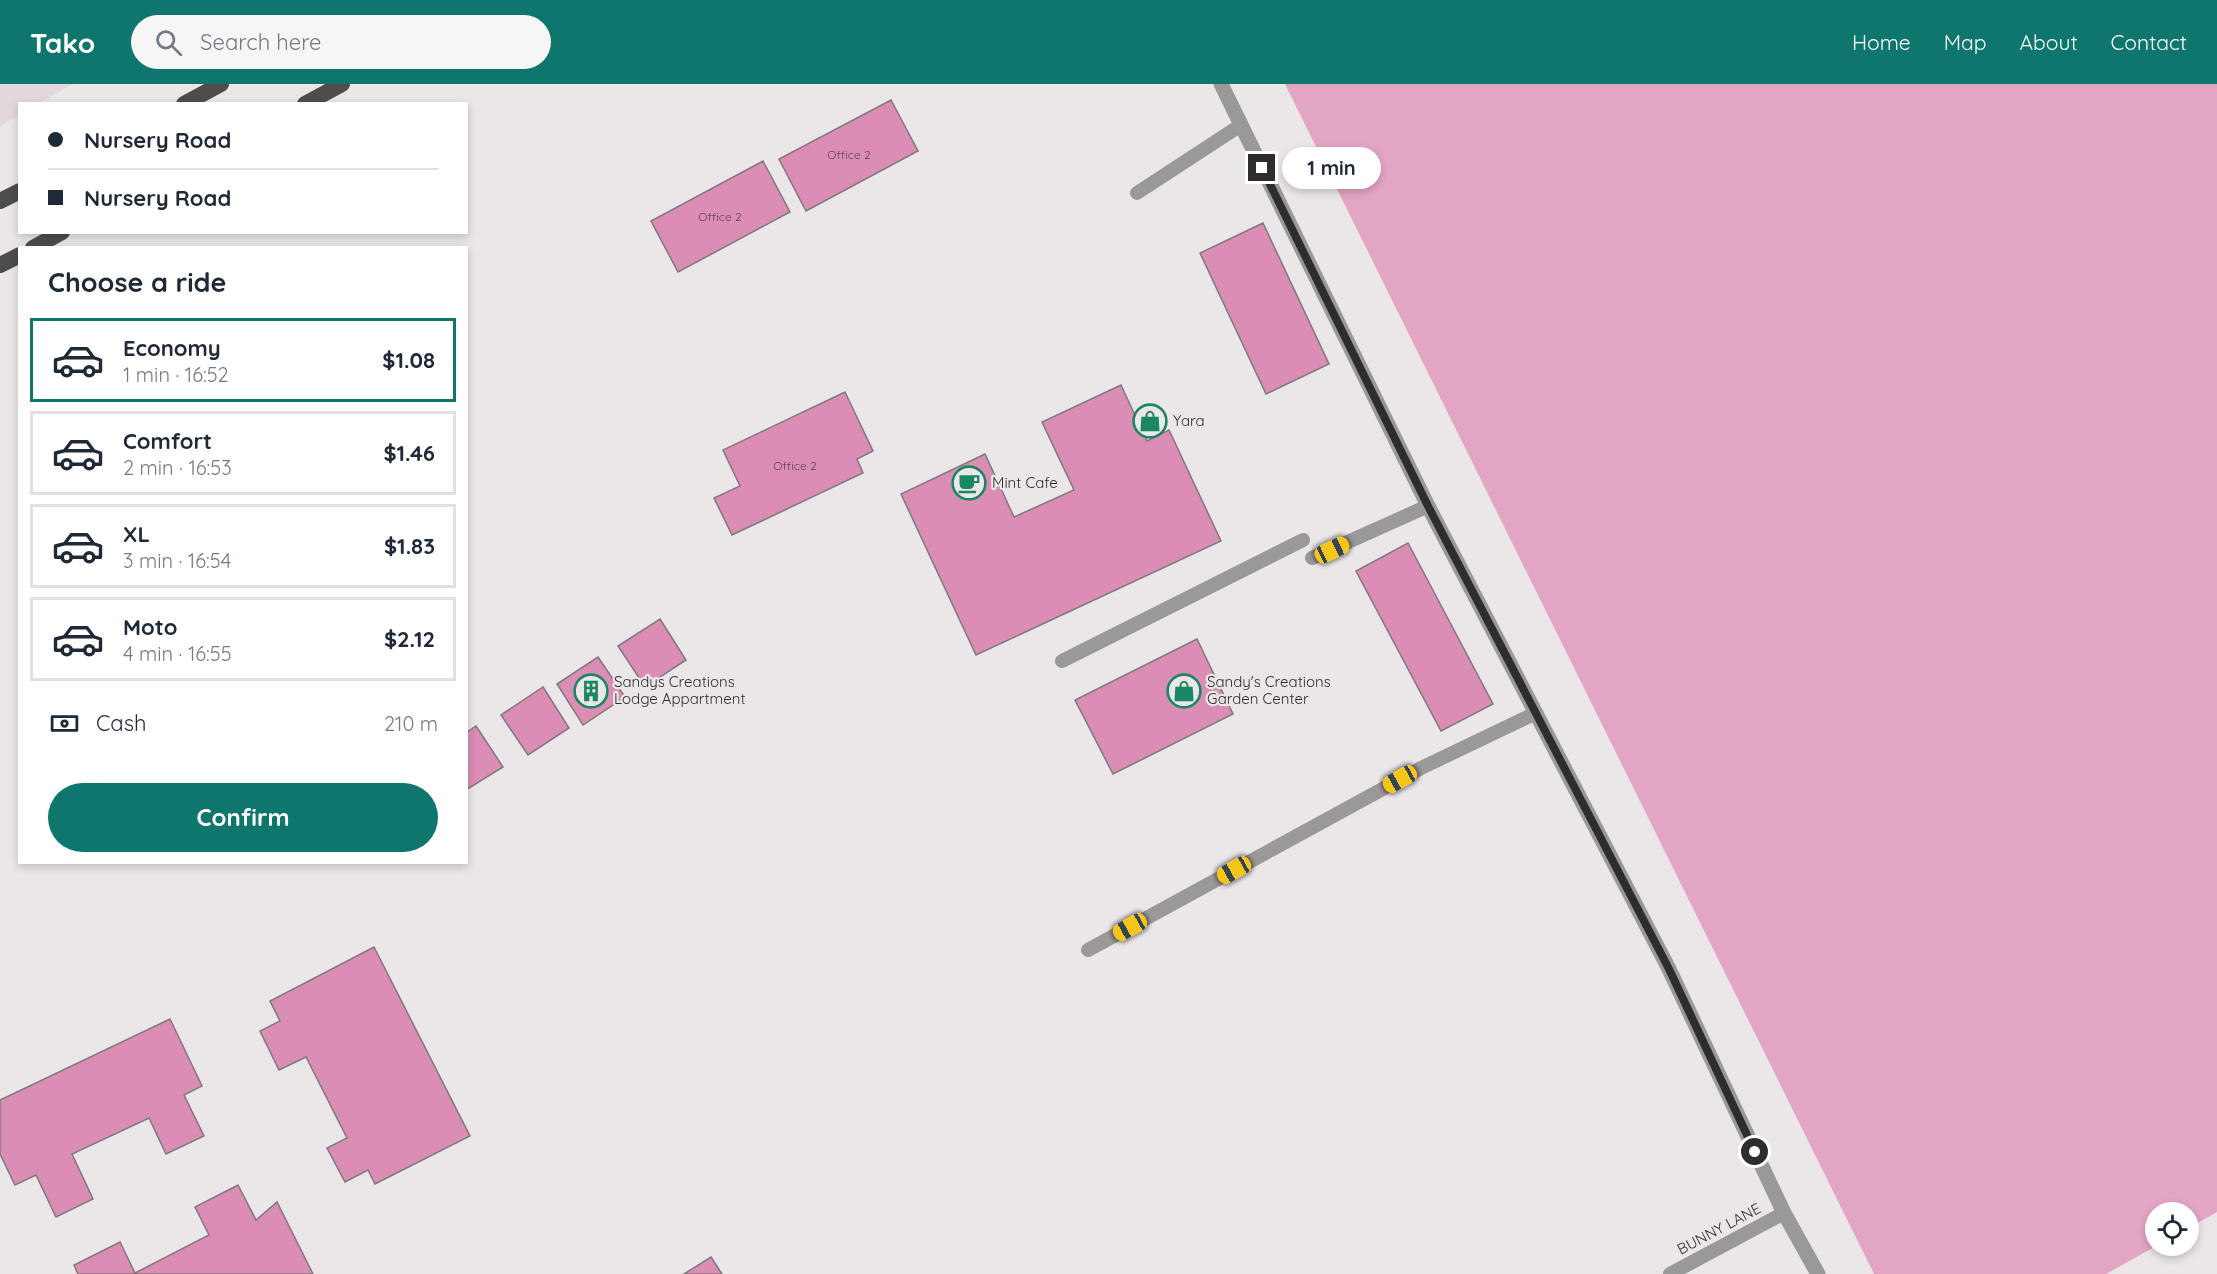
<!DOCTYPE html>
<html lang="en">
<head>
<meta charset="utf-8">
<style>
  :root { --surface:#fff; --page:#f6f6f7; --text:#1f2937; --muted:#747a83; --line:#e0e1e3; --accent:#0f766e }
  body { margin:0; font-family:Quicksand,sans-serif; background:var(--page); color:var(--text); height:100vh; display:flex; flex-direction:column; font-size:22px; white-space:nowrap }
  * { box-sizing:border-box; margin:0 }
  p { font-size:20px; color:var(--muted) }
  .icon { flex:none; width:33px; height:33px; fill:none; stroke:currentColor; stroke-width:2; stroke-linecap:round; stroke-linejoin:round }
  .map { position:relative; flex:1; overflow:hidden }
  .sheet { position:absolute; left:18px; top:162px; width:450px; height:618px; display:flex; flex-direction:column; background:var(--surface); border-radius:0px; box-shadow:0 3px 9px #0003 }
  .sheet>* { flex:none }
  .hud { position:absolute; left:18px; top:18px; width:450px; height:132px; border-radius:0px; box-shadow:0 3px 9px #0003; display:grid; align-content:center; height:132px; padding:0 30px; background:var(--surface) }
  .buttons { position:absolute; left:2145px; top:1118px; display:grid; gap:12px }
  .buttons a { display:grid; place-items:center; width:54px; height:54px; border-radius:50%; background:var(--surface); box-shadow:0 3px 9px #0003; font-size:30px }
  .end { position:absolute; width:27px; height:27px; margin:-14px; border:8px solid #2e2c2d; background:#fff; box-shadow:0 0 0 3px #fff }
  .from { border-radius:50% }
  .bubble { position:absolute; height:42px; border-radius:21px; background:var(--surface); box-shadow:0 3px 9px #0003; font-size:20px; font-weight:700; line-height:42px; text-align:center }
  .car { position:absolute; width:18px; height:36px; margin:-18px -9px; border-radius:8px; box-shadow:0 0 4px 2px #0007; background:linear-gradient(#f5c518 24%,#345 0 40%,#f5c518 0 76%,#345 0 86%,#f5c518 0) }
  .hud b { display:flex; align-items:center; gap:21px; height:57px; font-size:22px }
  .hud b+b { border-top:2px solid var(--line) }
  .hud i { width:15px; height:15px; background:var(--text) }
  ul { padding:0; list-style:none }
  li { display:flex; align-items:center; gap:18px; height:84px; margin:0 12px 9px; padding:0 18px; border:3px solid var(--line); border-radius:0px }
  li div { flex:1 }
  li b { display:block; font-size:22px }
  li em { font-style:normal; font-weight:700 }
  li.active { border-color:var(--accent) }
  li>.icon { width:54px; height:54px; stroke-width:1.5 }
  h2 { padding:0 30px; font-size:27px; line-height:72px }
  .pay { display:flex; align-items:center; gap:15px; height:66px; padding:0 30px; font-size:22px }
  .pay p { margin-inline-start:auto }
  .button { display:flex; gap:12px; margin-top:auto; padding:12px 30px }
  .button a { flex:1; height:69px; border-radius:36px; background:var(--accent); color:#fff; font-size:24px; font-weight:700; line-height:69px; text-align:center }
  header { display:flex; align-items:center; gap:36px; box-sizing:border-box; height:84px; padding:0 30px; background:var(--accent); color:#fff }
  header strong { font-size:28px }
  nav { display:flex; gap:33px; margin-inline-start:auto; font-size:21px }
  .search { width:420px; height:54px; background:var(--page); display:flex; align-items:center; gap:15px; box-sizing:border-box; padding:0 21px; border-radius:33px; color:var(--muted); font-size:22px }
  .map>svg:first-child { display:block }
</style>
</head>
<body>
<header>
<strong>Tako</strong>
<div class="search"><svg class="icon" aria-label="search" viewBox="0 0 24 24"><circle cx="10" cy="10" r="6"/><path d="M15 15l6 6"/></svg>Search here</div>
<nav><a>Home</a><a>Map</a><a>About</a><a>Contact</a></nav>
</header>
<div class="map">
<svg width="2217" height="1190" viewBox="0 0 2217 1190">
  <rect width="100%" height="100%" fill="#ebe6e8"/>
  <!-- built -->
  <path fill="#e3d8dd" d="M 0,0 L 73,0 L 39,19 L 20,20 L 19,31 L 0,42 Z"/>
  <!-- green -->
  <path fill="#e3a5c4" d="M 1285,0 L 2217,0 L 2217,1128 L 2189,1144 L 2188,1128 L 2156,1128 L 2156,1161 L 2158,1161 L 2106,1190 L 1874,1190 Z"/>
  <!-- building -->
  <path fill="#dc8db5" stroke="#7d797b" stroke-width="1.5" d="M 891,16 L 918,67 L 806,127 L 779,75 Z
    M 763,77 L 790,128 L 678,188 L 651,137 Z
    M 1263,139 L 1329,280 L 1266,310 L 1200,169 Z
    M 1121,301 L 1147,357 L 1169,346 L 1221,457 L 976,571 L 901,410 L 985,370 L 1014,433 L 1074,406 L 1042,338 Z
    M 845,308 L 873,367 L 857,375 L 863,389 L 732,451 L 714,414 L 740,402 L 723,366 Z
    M 1408,459 L 1493,620 L 1441,647 L 1356,487 Z
    M 660,535 L 686,576 L 645,603 L 618,562 Z
    M 1197,555 L 1233,630 L 1113,690 L 1075,616 Z
    M 598,573 L 625,613 L 583,641 L 557,600 Z
    M 543,603 L 569,644 L 528,671 L 501,631 Z
    M 476,642 L 503,683 L 466,706 L 466,649 Z
    M 374,863 L 470,1052 L 375,1100 L 368,1086 L 345,1098 L 327,1064 L 347,1054 L 306,973 L 279,986 L 260,947 L 280,937 L 270,917 Z
    M 170,935 L 202,1002 L 184,1011 L 204,1052 L 166,1070 L 149,1034 L 72,1070 L 93,1115 L 56,1133 L 36,1091 L 15,1101 L 0,1070 L 0,1016 Z
    M 238,1101 L 256,1136 L 277,1118 L 313,1190 L 78,1190 L 74,1181 L 120,1158 L 135,1189 L 209,1151 L 195,1123 Z
    M 711,1173 L 722,1190 L 684,1190 Z"/>
  <g fill="none" stroke-linecap="round" stroke-linejoin="round">
    <!-- service -->
    <path stroke="#9a9899" stroke-width="14" d="M 1137,109 L 1241,41
      M 1312,474 L 1428,422
      M 1062,577 L 1303,456
      M 1088,866 L 1421,684 L 1536,629
      M 1670,1190 L 1784,1129"/>
    <!-- minor -->
    <path stroke="#9a9899" stroke-width="15" d="M 1221,0 L 1428,422 L 1669,885 L 1784,1129 L 1818,1190"/>
    <!-- trunk -->
    <path stroke="#4f4c4d" stroke-width="16" d="M 184,20 L 221,0
      M 305,20 L 342,0
      M 0,117 L 20,107
      M 33,164 L 62,148
      M 0,181 L 20,171"/>
  </g>
  <g fill="none" stroke-linecap="round" stroke-linejoin="round">
    <!-- route -->
    <path stroke="#2e2c2d" stroke-width="8" d="M 1262,84 L 1428,422 L 1669,885 L 1755,1068"/>
  </g>
  <!-- icons -->
  <defs>
    <symbol id="shop-ring" viewBox="-11 -11 22 22"><circle r="9.5" fill="#ebe6e8" stroke="#1b8664" stroke-width="1.5"/><path d="M-5-2.5h2.3a2.7 3.5 0 0 1 5.4 0H5L5.5 6h-11ZM-1.5-2.5h3a1.5 2.3 0 0 0-3 0Z" fill="#1b8664"/></symbol>
    <symbol id="cafe-ring" viewBox="-11 -11 22 22"><circle r="9.5" fill="#ebe6e8" stroke="#1b8664" stroke-width="1.5"/><path d="M-5.5-4.5H6V0H3Q3 3.5 0 3.5H-2.5Q-5.5 3.5-5.5 0ZM3-3.2v2h1.7v-2ZM-6 4.5H4V6H-6Z" fill="#1b8664"/></symbol>
    <symbol id="building-ring" viewBox="-11 -11 22 22"><circle r="9.5" fill="#ebe6e8" stroke="#1b8664" stroke-width="1.5"/><path d="M-4-6H4V6H1V3H-1V6H-4ZM-2.5-4.3h1.7v1.8h-1.7ZM.8-4.3h1.7v1.8H.8ZM-2.5-1h1.7V.8h-1.7ZM.8-1h1.7V.8H.8Z" fill="#1b8664"/></symbol>
  </defs>
  <g fill-rule="evenodd">
    <use href="#shop-ring" x="1131" y="318" width="38" height="38"/>
    <use href="#cafe-ring" x="950" y="380" width="38" height="38"/>
    <use href="#building-ring" x="572" y="588" width="38" height="38"/>
    <use href="#shop-ring" x="1165" y="588" width="38" height="38"/>
  </g>
  <g text-anchor="middle" stroke-width="4.5" stroke-linejoin="round" paint-order="stroke">
    <!-- number labels -->
    <g font-size="12" fill="#5a444f">
      <text x="849" y="75">Office 2</text>
      <text x="720" y="137">Office 2</text>
      <text x="795" y="386">Office 2</text>
    </g>
    <!-- poi labels -->
    <g font-size="15" fill="#2e2c2d" stroke="#ebe6e8" text-anchor="start">
      <text x="1173" y="342">Yara</text>
      <text x="992" y="404">Mint Cafe</text>
      <text x="614" y="603">Sandys Creations<tspan x="614" dy="17">Lodge Appartment</tspan></text>
      <text x="1207" y="603">Sandy's Creations<tspan x="1207" dy="17">Garden Center</tspan></text>
    </g>
    <!-- street labels -->
    <g font-size="15" fill="#2e2c2d" stroke="#ebe6e8">
      <text transform="translate(1719 1145) rotate(-28)" y="5">BUNNY LANE</text>
    </g>
  </g>
</svg>
<div class="buttons">
<a><svg class="icon" aria-label="locate" viewBox="0 0 24 24"><circle cx="12" cy="12" r="6"/><path d="M12 2v4M12 18v4M2 12h4M18 12h4"/></svg></a>
</div>
<i class="end from" style="left:1755px;top:1068px"></i>
<i class="end" style="left:1262px;top:84px"></i>
<div class="bubble" style="left:1282px;top:63px;width:99px">1 min</div>
<i class="car" style="left:1332px;top:466px;rotate:65deg"></i>
<i class="car" style="left:1400px;top:695px;rotate:241deg"></i>
<i class="car" style="left:1234px;top:786px;rotate:241deg"></i>
<i class="car" style="left:1130px;top:843px;rotate:241deg"></i>
<div class="hud">
<b><i class="from"></i>Nursery Road</b>
<b><i></i>Nursery Road</b>
</div>
<section class="sheet">
<h2>Choose a ride</h2>
<ul>
<li class="active"><svg class="icon" aria-label="car" viewBox="0 0 24 24"><path d="M5 17H2v-5l4-1 3-4h7l3 4 3 1v5h-3M9 17h6M6 11h13"/><circle cx="7" cy="17" r="2"/><circle cx="17" cy="17" r="2"/></svg><div><b>Economy</b><p>1 min · 16:52</p></div><em>$1.08</em></li>
<li><svg class="icon" aria-label="car" viewBox="0 0 24 24"><path d="M5 17H2v-5l4-1 3-4h7l3 4 3 1v5h-3M9 17h6M6 11h13"/><circle cx="7" cy="17" r="2"/><circle cx="17" cy="17" r="2"/></svg><div><b>Comfort</b><p>2 min · 16:53</p></div><em>$1.46</em></li>
<li><svg class="icon" aria-label="car" viewBox="0 0 24 24"><path d="M5 17H2v-5l4-1 3-4h7l3 4 3 1v5h-3M9 17h6M6 11h13"/><circle cx="7" cy="17" r="2"/><circle cx="17" cy="17" r="2"/></svg><div><b>XL</b><p>3 min · 16:54</p></div><em>$1.83</em></li>
<li><svg class="icon" aria-label="car" viewBox="0 0 24 24"><path d="M5 17H2v-5l4-1 3-4h7l3 4 3 1v5h-3M9 17h6M6 11h13"/><circle cx="7" cy="17" r="2"/><circle cx="17" cy="17" r="2"/></svg><div><b>Moto</b><p>4 min · 16:55</p></div><em>$2.12</em></li>
</ul>
<div class="pay"><svg class="icon" aria-label="cash" viewBox="0 0 24 24"><path d="M3 7h18v10H3z"/><circle cx="12" cy="12" r="2"/></svg>Cash<p>210 m</p></div>
<div class="button"><a>Confirm</a></div>
</section>
</div>
</body>
</html>
